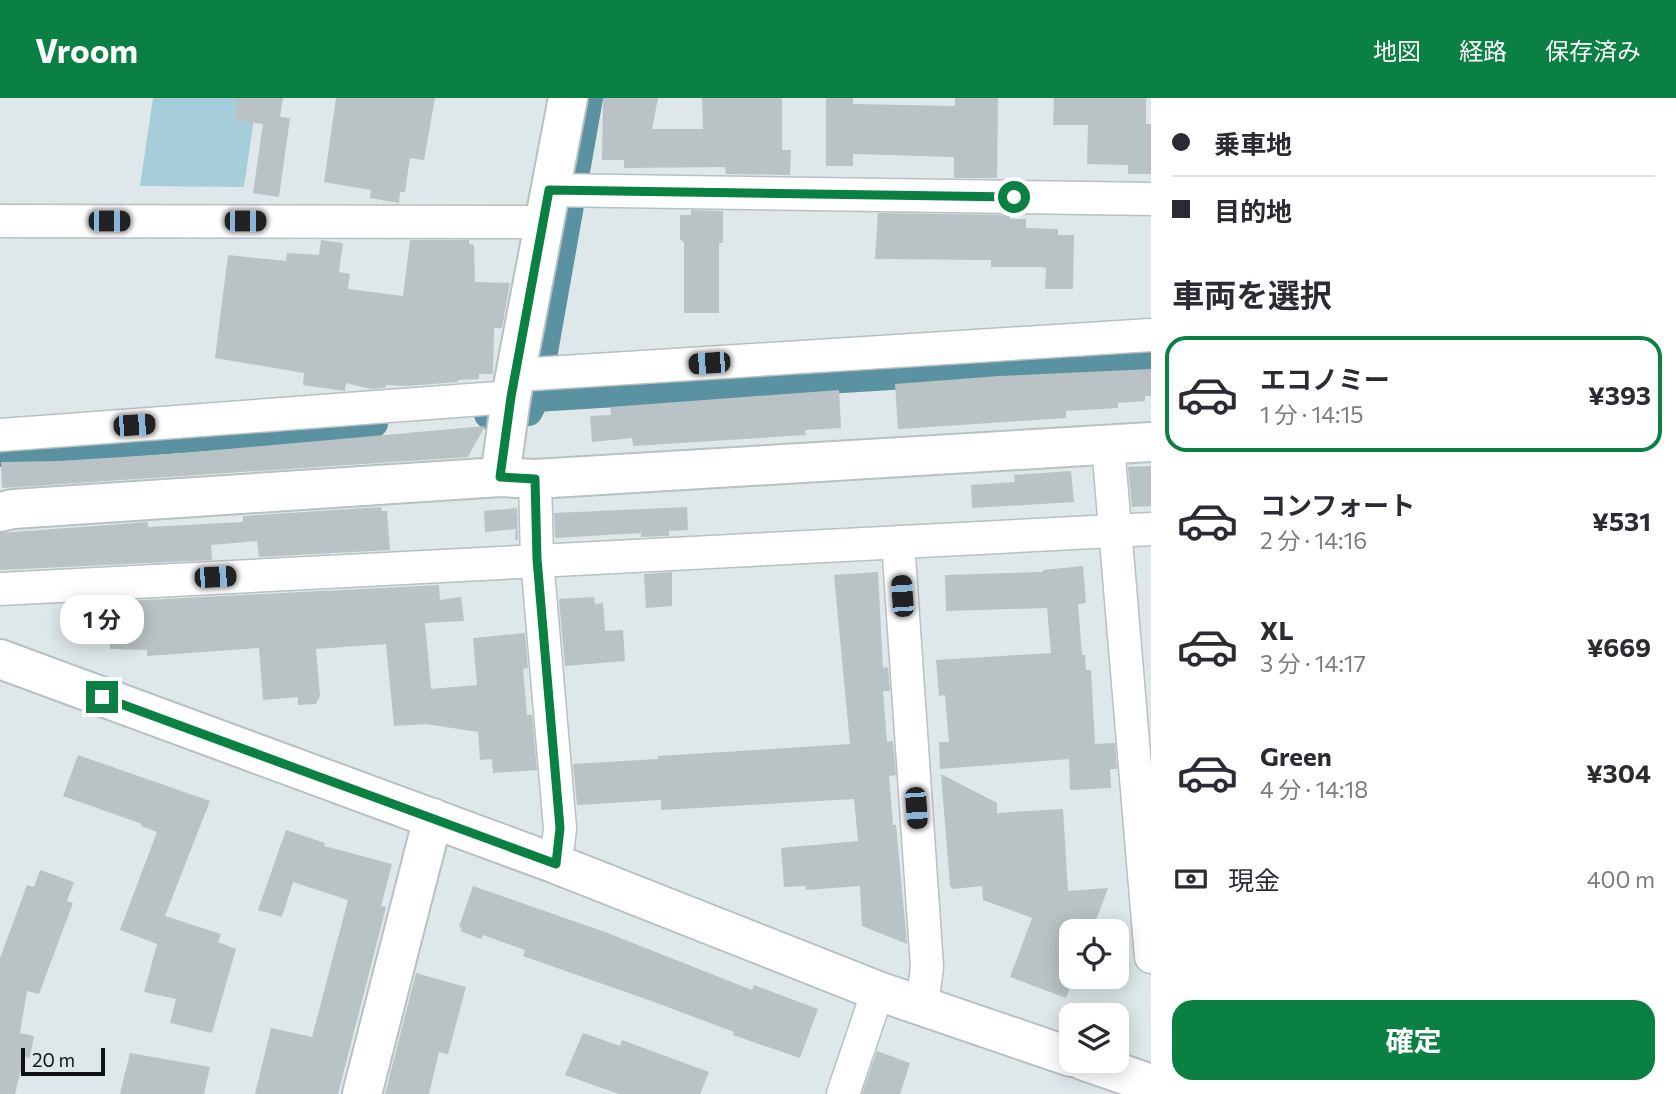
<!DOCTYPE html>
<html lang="ja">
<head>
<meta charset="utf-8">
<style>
  :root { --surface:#fff; --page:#f7f7f7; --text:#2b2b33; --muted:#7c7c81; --line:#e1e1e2; --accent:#0b8043 }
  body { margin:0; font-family:Commissioner,"Noto Sans JP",sans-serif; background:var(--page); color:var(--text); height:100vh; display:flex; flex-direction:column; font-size:26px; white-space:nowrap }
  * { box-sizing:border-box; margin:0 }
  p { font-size:23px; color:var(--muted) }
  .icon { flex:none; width:38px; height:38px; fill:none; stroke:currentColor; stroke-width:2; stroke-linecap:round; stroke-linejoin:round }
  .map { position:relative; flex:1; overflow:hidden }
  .panel { display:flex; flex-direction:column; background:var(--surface); width:525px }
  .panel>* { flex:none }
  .hud { display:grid; align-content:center; height:154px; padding:0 21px; background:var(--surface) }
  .controls { position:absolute; left:1059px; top:821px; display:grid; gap:14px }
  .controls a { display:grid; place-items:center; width:70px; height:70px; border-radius:14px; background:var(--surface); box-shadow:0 4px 18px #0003; font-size:35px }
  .scale { position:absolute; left:21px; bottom:18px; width:84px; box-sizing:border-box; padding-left:7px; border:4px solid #101314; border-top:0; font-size:19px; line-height:24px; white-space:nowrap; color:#101314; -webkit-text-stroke:5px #dee7ea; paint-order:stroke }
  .end { position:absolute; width:32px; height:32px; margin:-16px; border:9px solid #0b8043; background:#fff; box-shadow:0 0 0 4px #fff }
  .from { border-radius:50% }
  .bubble { position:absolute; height:49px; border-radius:21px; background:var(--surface); box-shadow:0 4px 18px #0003; font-size:23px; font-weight:700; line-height:49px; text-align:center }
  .car { position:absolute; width:21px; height:42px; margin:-21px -10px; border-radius:9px; box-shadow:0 0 5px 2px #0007; background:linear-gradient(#222 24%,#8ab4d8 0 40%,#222 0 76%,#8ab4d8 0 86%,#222 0) }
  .hud b { display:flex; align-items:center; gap:24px; height:66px; font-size:26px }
  .hud b+b { border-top:2px solid var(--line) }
  .hud i { width:18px; height:18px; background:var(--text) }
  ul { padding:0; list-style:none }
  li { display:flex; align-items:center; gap:21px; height:116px; margin:0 14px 10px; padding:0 7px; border:4px solid transparent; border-radius:21px }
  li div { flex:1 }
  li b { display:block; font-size:26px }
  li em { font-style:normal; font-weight:700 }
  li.selected { border-color:var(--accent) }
  li>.icon { width:63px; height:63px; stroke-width:1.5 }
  h2 { padding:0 21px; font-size:32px; line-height:84px }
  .pay { display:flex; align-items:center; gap:18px; height:77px; padding:0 21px; font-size:26px }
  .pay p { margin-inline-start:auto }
  .action { display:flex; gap:14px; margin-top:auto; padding:14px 21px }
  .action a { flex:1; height:80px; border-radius:21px; background:var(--accent); color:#fff; font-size:28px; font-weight:700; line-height:80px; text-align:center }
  header { display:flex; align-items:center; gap:42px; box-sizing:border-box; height:98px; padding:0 35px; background:var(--accent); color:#fff }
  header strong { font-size:33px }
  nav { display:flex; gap:38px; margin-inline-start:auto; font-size:24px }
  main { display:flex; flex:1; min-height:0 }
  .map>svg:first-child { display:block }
</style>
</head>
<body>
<header>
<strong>Vroom</strong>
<nav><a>地図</a><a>経路</a><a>保存済み</a></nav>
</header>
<main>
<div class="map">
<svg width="1151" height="996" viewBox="0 0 1151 996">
  <rect width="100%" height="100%" fill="#dee7ea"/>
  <!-- green -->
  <path fill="#a5ceda" d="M 153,0 L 257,0 L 244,89 L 140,88 Z"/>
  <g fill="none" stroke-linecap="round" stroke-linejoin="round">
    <!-- canal -->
    <path stroke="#5a92a2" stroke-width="30" d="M 535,299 L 588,0
      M 489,316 L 528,313 L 535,299 L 1151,261
      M 0,354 L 373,325"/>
  </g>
  <!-- building -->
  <path fill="#b9c2c5" d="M 237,0 L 283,0 L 280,19 L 290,20 L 279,99 L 253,95 L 263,26 L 235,22 Z
    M 336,0 L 435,0 L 424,62 L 410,60 L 405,94 L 400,94 L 399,105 L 370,100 L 371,92 L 324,84 Z
    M 603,0 L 658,0 L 652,31 L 703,31 L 702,0 L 782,0 L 782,52 L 791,52 L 790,77 L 726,76 L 725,69 L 624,70 L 624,62 L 602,62 Z
    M 826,0 L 853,0 L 853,6 L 955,8 L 955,0 L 998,0 L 997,80 L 954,80 L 954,59 L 853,56 L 853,68 L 826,68 Z
    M 1054,0 L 1146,0 L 1146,26 L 1151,26 L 1151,76 L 1128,76 L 1128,67 L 1087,66 L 1088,27 L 1053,27 Z
    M 691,112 L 723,113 L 723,145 L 719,145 L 719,215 L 684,215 L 684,145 L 680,141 L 680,117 L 691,117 Z
    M 878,115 L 1010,117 L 1010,121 L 1026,121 L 1026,130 L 1058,131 L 1058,137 L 1074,137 L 1073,191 L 1045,191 L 1046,170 L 1041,169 L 991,169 L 991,162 L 875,161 Z
    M 321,142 L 343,145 L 339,174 L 350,176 L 348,191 L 403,198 L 410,142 L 469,142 L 469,146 L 474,147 L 475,184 L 510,185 L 502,230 L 494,230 L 493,276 L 479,276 L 479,281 L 458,282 L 458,284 L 406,288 L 386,287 L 385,290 L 371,291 L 346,285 L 345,293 L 303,287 L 304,275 L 215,260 L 228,157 L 286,163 L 287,155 L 319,157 Z
    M 1151,271 L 1151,298 L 1145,298 L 1145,303 L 1118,305 L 1118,310 L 1066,313 L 1066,320 L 898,331 L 895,286 L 999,278 Z
    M 839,292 L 841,330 L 805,332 L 806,337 L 633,348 L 632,340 L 592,344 L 590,318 L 611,317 L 610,309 Z
    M 485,328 L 468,359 L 2,390 L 1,364 L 59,363 L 185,355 Z
    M 1151,368 L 1151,408 L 1132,409 L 1128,369 Z
    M 1071,373 L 1074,404 L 972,410 L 971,387 L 1015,384 L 1014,377 Z
    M 381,409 L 382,413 L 387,413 L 390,452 L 259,459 L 257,443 L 245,444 L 211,447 L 212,462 L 0,472 L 0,435 L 148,424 L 148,429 L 243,424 L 243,418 Z
    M 687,409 L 688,432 L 669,433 L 669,438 L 641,439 L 641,435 L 555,440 L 554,415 Z
    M 517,410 L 518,442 L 515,442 L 516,431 L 485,434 L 484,413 Z
    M 1083,468 L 1086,505 L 1078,506 L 1082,557 L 1085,557 L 1086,572 L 1091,572 L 1095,646 L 1115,645 L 1117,671 L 1110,671 L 1111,690 L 1070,692 L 1069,661 L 940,671 L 939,644 L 949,644 L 945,597 L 939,598 L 936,562 L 1051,555 L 1047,510 L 946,513 L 945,477 L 1043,474 L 1043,472 Z
    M 672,474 L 672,508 L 646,510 L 644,476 Z
    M 878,474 L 883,570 L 888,569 L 890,593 L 883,593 L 887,644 L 893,643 L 896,677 L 889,678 L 893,727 L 896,727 L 907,846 L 862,828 L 860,788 L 806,792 L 806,788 L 784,789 L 781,750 L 858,743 L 854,701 L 661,712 L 661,702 L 577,707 L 573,666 L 658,661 L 658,658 L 850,646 L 834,477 Z
    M 439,487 L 440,502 L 461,499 L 464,523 L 425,525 L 431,591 L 477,587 L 473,540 L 525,535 L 528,570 L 523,571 L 527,617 L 532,617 L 537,672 L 493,675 L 492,661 L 480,662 L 478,634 L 426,626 L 394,628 L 386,546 L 316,551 L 320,598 L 316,606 L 298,607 L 298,599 L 263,602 L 259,550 L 147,558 L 147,552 L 110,551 L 110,545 L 103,544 L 103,518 L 106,518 L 107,504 Z
    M 594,499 L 595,506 L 603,505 L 605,533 L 623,532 L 625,563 L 565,568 L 559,501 Z
    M 78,657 L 210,703 L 165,818 L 221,836 L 218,844 L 236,851 L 212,935 L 170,925 L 176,901 L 144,894 L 157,846 L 120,832 L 157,734 L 141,728 L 142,726 L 63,698 Z
    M 941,676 L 997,705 L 997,715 L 1063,711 L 1068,793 L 1108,790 L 1092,833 L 1071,833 L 1071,887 L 1066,900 L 1010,879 L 1032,820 L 983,802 L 982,788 L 953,791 L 950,788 Z
    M 286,732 L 325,745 L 324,748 L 392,766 L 381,808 L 386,809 L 338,996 L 255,996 L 271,930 L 312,939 L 348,802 L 293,784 L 282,819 L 258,812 Z
    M 40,772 L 74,784 L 67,803 L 73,805 L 39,896 L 27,893 L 20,935 L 34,938 L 30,960 L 24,959 L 15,996 L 0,996 L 0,860 L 27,787 L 34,789 Z
    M 473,788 L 605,834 L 752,892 L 754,887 L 818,911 L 800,960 L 733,937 L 734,934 L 654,904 L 523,858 L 525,852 L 483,837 L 481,841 L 460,833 L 462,830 L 459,829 Z
    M 416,875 L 466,889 L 448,956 L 439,954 L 429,996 L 385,996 Z
    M 583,935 L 620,948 L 622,942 L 709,974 L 700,996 L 619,996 L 565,977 Z
    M 877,953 L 910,965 L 900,996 L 862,996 Z
    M 130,955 L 210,969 L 204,996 L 120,996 Z"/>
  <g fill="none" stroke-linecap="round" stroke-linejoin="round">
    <defs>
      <path id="minor" d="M 549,92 L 1151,101
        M 0,123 L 544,124
        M 516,277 L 1151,237
        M 0,337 L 511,299
        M 1108,347 L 1151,859
        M 535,381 L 537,461 L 560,730 L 556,766
        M 898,444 L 927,869 L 922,908
        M 0,491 L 1151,431
        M 843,996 L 878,893"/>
      <path id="tertiary" d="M 500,379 L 511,299 L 568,0
        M 0,414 L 13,411 L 500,379 L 535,381 L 1151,344
        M 0,561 L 556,766 L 878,893 L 1071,959
        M 1082,962 L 1151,986
        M 362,996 L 433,720"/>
    </defs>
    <!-- minor casing -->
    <use href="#minor" stroke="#b7c0c3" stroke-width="35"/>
    <!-- tertiary casing -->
    <use href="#tertiary" stroke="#b7c0c3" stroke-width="42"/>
    <!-- minor -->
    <use href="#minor" stroke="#fff" stroke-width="32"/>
    <!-- tertiary -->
    <use href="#tertiary" stroke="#fff" stroke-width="38"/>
  </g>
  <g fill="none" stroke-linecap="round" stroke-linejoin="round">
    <!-- route -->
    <path stroke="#0b8043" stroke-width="9" d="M 102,599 L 556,766 L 560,730 L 537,461 L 535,381 L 500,379 L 511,299 L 549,92 L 1014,99"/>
  </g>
</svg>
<div class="controls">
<a><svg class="icon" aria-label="locate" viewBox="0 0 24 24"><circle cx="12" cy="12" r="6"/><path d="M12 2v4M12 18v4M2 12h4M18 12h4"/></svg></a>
<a><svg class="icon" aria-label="layers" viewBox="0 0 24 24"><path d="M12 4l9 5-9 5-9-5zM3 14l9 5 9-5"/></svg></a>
</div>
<div class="scale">20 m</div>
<i class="end from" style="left:1014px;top:99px"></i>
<i class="end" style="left:102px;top:599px"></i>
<div class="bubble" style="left:60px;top:497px;width:84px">1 分</div>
<i class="car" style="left:109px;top:123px;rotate:90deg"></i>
<i class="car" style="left:245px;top:123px;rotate:90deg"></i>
<i class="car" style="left:709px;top:265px;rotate:266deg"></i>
<i class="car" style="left:134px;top:327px;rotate:86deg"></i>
<i class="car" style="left:215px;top:479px;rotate:87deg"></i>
<i class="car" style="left:902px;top:498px;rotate:356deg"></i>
<i class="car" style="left:916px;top:710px;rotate:176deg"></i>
</div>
<section class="panel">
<div class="hud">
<b><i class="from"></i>乗車地</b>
<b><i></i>目的地</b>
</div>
<h2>車両を選択</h2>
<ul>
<li class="selected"><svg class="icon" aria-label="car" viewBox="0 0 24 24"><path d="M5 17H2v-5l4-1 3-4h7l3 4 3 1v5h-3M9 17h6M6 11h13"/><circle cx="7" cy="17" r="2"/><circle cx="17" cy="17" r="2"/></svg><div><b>エコノミー</b><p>1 分 · 14:15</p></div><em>¥393</em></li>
<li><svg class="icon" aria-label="car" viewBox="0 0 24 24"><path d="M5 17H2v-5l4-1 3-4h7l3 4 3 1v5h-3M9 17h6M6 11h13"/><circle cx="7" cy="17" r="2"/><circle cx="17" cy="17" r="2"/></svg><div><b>コンフォート</b><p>2 分 · 14:16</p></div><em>¥531</em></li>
<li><svg class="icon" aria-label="car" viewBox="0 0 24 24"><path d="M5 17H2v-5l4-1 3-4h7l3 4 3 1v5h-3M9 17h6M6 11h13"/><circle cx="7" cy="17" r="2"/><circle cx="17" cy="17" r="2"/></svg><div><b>XL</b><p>3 分 · 14:17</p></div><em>¥669</em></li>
<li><svg class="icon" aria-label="car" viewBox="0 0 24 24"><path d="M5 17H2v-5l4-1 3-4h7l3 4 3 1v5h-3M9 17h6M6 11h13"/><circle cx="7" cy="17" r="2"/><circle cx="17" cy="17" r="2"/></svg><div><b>Green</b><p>4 分 · 14:18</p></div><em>¥304</em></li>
</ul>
<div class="pay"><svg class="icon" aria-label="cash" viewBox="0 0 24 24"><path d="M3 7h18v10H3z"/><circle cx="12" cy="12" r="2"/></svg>現金<p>400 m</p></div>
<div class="action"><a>確定</a></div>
</section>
</main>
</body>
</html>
